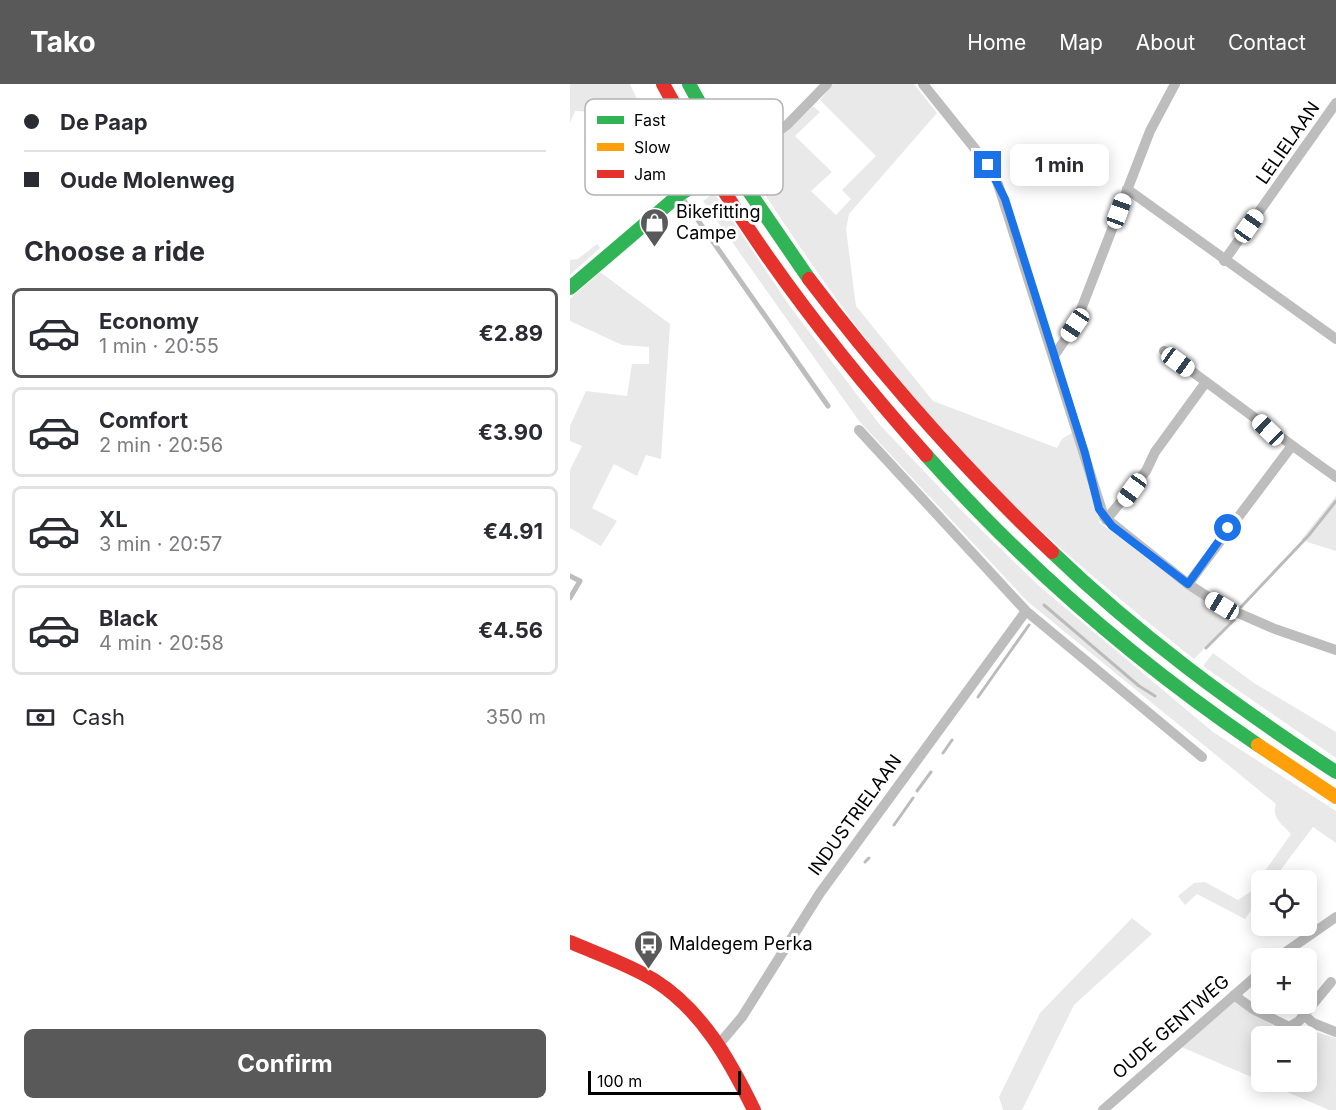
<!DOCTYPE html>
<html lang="en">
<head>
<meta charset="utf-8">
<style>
  :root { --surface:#fff; --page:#f2f2f3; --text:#2b2b33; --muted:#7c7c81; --line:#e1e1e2; --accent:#595959 }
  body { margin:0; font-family:Inter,sans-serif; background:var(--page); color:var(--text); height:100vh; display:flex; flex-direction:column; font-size:22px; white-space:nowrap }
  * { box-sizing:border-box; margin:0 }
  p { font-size:20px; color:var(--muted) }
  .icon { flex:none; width:33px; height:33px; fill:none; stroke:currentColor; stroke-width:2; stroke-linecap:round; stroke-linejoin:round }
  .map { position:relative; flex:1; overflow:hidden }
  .details { display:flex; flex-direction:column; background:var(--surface); width:570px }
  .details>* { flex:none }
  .guide { display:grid; align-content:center; height:132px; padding:0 24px; background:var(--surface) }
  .buttons { position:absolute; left:681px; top:786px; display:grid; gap:12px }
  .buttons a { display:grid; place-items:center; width:66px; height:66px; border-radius:9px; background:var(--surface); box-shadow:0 3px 15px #0003; font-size:30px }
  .scale { position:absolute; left:18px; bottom:15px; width:153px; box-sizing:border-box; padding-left:6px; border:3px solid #000; border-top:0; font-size:16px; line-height:21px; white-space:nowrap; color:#000; -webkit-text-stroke:4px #fff; paint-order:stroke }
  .end { position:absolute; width:27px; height:27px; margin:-14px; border:8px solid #1a73e8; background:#fff; box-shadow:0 0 0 3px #fff }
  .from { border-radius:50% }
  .bubble { position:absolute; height:42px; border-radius:9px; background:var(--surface); box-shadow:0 3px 15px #0003; font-size:20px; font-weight:700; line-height:42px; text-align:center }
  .car { position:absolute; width:18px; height:36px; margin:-18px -9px; border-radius:8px; box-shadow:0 0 4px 2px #0007; background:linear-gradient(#fff 24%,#345 0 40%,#fff 0 76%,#345 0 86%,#fff 0) }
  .guide b { display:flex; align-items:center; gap:21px; height:57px; font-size:22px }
  .guide b+b { border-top:2px solid var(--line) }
  .guide i { width:15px; height:15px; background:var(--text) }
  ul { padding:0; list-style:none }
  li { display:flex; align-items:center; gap:18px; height:90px; margin:0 12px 9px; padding:0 12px; border:3px solid var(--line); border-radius:9px }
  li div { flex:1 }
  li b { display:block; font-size:22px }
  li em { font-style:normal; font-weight:700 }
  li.on { border-color:var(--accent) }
  li>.icon { width:54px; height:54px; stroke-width:1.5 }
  h2 { padding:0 24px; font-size:27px; line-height:72px }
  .pay { display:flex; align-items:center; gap:15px; height:66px; padding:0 24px; font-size:22px }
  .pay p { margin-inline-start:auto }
  .action { display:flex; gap:12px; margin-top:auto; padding:12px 24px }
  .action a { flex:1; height:69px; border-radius:9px; background:var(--accent); color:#fff; font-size:24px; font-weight:700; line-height:69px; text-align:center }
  header { display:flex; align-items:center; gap:36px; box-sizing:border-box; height:84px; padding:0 30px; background:var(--accent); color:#fff }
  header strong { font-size:28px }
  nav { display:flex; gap:33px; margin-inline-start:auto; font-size:21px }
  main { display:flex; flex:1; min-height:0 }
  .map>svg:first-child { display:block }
</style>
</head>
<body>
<header>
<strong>Tako</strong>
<nav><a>Home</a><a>Map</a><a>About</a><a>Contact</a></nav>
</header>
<main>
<section class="details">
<div class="guide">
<b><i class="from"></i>De Paap</b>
<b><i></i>Oude Molenweg</b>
</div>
<h2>Choose a ride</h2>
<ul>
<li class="on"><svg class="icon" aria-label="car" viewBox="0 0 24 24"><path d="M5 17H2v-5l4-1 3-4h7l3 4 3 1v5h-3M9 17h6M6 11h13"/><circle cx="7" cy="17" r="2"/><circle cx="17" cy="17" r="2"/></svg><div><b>Economy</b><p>1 min · 20:55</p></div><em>€2.89</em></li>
<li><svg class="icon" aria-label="car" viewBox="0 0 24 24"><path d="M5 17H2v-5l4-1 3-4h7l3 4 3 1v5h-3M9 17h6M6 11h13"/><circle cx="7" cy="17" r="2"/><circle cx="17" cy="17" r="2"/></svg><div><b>Comfort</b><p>2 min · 20:56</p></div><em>€3.90</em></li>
<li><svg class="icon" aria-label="car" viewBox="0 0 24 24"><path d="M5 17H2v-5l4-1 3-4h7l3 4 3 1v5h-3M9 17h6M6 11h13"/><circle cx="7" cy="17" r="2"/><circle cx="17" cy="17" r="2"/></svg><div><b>XL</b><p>3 min · 20:57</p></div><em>€4.91</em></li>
<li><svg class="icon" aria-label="car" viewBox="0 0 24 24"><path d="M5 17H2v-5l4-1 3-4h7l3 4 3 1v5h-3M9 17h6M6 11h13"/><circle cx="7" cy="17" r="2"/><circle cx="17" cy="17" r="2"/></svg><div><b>Black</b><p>4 min · 20:58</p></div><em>€4.56</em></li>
</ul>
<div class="pay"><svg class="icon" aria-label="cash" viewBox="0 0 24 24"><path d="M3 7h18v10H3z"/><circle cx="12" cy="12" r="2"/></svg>Cash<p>350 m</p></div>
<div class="action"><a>Confirm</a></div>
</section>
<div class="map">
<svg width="766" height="1026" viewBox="0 0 766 1026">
  <rect width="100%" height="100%" fill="#fff"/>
  <!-- green -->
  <path fill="#e9e9e9" d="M 0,0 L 60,0 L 74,30 L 5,27 L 0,39 Z
    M 263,0 L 344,0 L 367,29 L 279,130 L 276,145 L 286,222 L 363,317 L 487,364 L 492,355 L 505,347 L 530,439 L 663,535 L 624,575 C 532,502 442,427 365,339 C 296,261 237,176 181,89 L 187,70 L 219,46 L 243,22 L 250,28 L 225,52 L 262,88 L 241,107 L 266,131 L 281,115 L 272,106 L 306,72 L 250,16 Z
    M 144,109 L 219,221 L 310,341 L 392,427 L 468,501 L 643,648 L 766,727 L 766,759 L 743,743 L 703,796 L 692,796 L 691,812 L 675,835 L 627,810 L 615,821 L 608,812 L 624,799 L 635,798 L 668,816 L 680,808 L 721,750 C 712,740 701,734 706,720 L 457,517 L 289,337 L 133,117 Z
    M 27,160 L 30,164 L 0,191 L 0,176 L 8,175 Z
    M 30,188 L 100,240 L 91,375 L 76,371 L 67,392 L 44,380 L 22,424 L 47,437 L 31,462 L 0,444 L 0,386 L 12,362 L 0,357 L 0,342 L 16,307 L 57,312 L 62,280 L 79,280 L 79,263 L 52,261 L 0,237 L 0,215 Z
    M 766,412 L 766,467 L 731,456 Z
    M 643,569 L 684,599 L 766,648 L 766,674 L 633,582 Z
    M 562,834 L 582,850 L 504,921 L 452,1026 L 433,1026 L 429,1013 L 470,929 Z
    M 663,915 L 719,952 L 692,952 L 692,998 L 736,998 L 736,952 L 728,952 L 736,945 L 766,954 L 766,1026 L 759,1026 L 609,962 Z"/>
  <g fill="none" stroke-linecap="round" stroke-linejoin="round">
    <!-- stream -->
    <path stroke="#bbb" stroke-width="3" d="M 474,521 L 569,602 L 585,612
      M 671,523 L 739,451 L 766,417
      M 636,564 L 664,536
      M 408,613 L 459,541
      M 373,669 L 382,656
      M 347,707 L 361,688
      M 324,741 L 343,714
      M 295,778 L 299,774"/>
    <!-- lane -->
    <path stroke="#bdbdbd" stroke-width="5" d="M 111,112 L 258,322
      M 0,492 L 10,497 L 0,514"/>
    <!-- street -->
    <path stroke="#bdbdbd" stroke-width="10" d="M 353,0 L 418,81 L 427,97 L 534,433 L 618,500 L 652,522 L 705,545 L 766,566
      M 191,60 L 217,41 L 257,0
      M 557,105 L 766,255
      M 654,177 L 766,19
      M 594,267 C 652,309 708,352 766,393
      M 484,272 L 505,241 L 580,47 L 605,0
      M 289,346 L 456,527 L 632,673
      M 536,436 L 576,387 L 585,368 L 636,298
      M 618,500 L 721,363
      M 707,874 L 766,833
      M 664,911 L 683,925 L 719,943 L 729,937 L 761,898
      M 734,931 L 743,939 L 766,948
      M 150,959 L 172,933 L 250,809 L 456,527
      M 533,1026 L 692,887"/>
    <!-- fast -->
    <path stroke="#30b455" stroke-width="14" d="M 119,0 L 176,103 L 239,195
      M 0,204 L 110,110 L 145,89
      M 356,371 C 453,480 567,579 688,661
      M 482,468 C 569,552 665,622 766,688"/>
    <!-- slow -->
    <path stroke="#ff9f0a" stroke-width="14" d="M 688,661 L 766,713"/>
    <!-- jam -->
    <path stroke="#e5322d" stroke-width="14" d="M 93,0 C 113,36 133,72 154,107 C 213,201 282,288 356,371
      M 239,195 C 313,292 393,384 482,468
      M 0,858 C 28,870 58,880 84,896 C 132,926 160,977 184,1026"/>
  </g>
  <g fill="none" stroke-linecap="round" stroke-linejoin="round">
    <!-- route -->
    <path stroke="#1a73e8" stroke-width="8" d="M 418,81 L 435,115 L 515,369 L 529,425 L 542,442 L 618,500 L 658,444"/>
  </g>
  <!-- icons -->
  <defs>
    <symbol id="shop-pin" viewBox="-11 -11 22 30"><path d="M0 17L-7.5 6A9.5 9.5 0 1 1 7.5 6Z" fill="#595959" stroke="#fff"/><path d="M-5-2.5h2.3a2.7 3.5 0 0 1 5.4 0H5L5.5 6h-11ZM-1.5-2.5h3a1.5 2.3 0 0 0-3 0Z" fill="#fff"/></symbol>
    <symbol id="bus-pin" viewBox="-11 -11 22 30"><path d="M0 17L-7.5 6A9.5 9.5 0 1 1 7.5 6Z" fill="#595959" stroke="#fff"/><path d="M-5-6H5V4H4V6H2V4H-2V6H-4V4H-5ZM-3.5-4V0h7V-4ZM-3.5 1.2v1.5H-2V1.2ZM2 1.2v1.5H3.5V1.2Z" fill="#fff"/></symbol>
  </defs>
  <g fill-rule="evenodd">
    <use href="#shop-pin" x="68" y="122" width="33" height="45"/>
    <use href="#bus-pin" x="62" y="844" width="33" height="45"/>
  </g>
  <g text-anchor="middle" stroke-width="6" stroke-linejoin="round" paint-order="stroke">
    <!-- street labels -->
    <g font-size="18" fill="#000" stroke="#fff">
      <text transform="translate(718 59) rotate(-55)" y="6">LELIELAAN</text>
      <text transform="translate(285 731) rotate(-54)" y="6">INDUSTRIELAAN</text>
      <text transform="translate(601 943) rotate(-41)" y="6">OUDE GENTWEG</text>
    </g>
    <!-- poi labels -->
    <g font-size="18" fill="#000" stroke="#fff" text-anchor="start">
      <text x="106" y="134">Bikefitting<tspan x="106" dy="21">Campe</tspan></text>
      <text x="99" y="866">Maldegem Perka</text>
    </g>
  </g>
  <!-- legend -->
  <rect x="15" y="15" width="198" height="96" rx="9" fill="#fff" stroke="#b2b2b2" stroke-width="1.5"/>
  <rect x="27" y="32" width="27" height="8" fill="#30b455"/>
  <rect x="27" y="59" width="27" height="8" fill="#ff9f0a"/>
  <rect x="27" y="86" width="27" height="8" fill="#e5322d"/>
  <g font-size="16" fill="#000">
    <text x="64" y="42">Fast</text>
    <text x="64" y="69">Slow</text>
    <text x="64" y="96">Jam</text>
  </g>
</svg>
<div class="buttons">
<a><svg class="icon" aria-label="locate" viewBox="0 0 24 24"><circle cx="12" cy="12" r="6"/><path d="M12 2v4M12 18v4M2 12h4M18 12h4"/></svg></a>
<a>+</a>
<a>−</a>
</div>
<div class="scale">100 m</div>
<i class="end from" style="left:658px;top:444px"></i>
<i class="end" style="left:418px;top:81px"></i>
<div class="bubble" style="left:440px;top:60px;width:99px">1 min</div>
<i class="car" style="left:549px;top:127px;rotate:20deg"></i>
<i class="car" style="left:679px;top:142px;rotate:35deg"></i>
<i class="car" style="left:505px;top:241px;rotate:214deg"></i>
<i class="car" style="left:608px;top:278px;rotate:126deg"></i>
<i class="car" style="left:698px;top:346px;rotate:314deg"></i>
<i class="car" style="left:562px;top:406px;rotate:216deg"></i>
<i class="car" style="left:652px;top:522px;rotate:301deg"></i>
</div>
</main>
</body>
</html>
